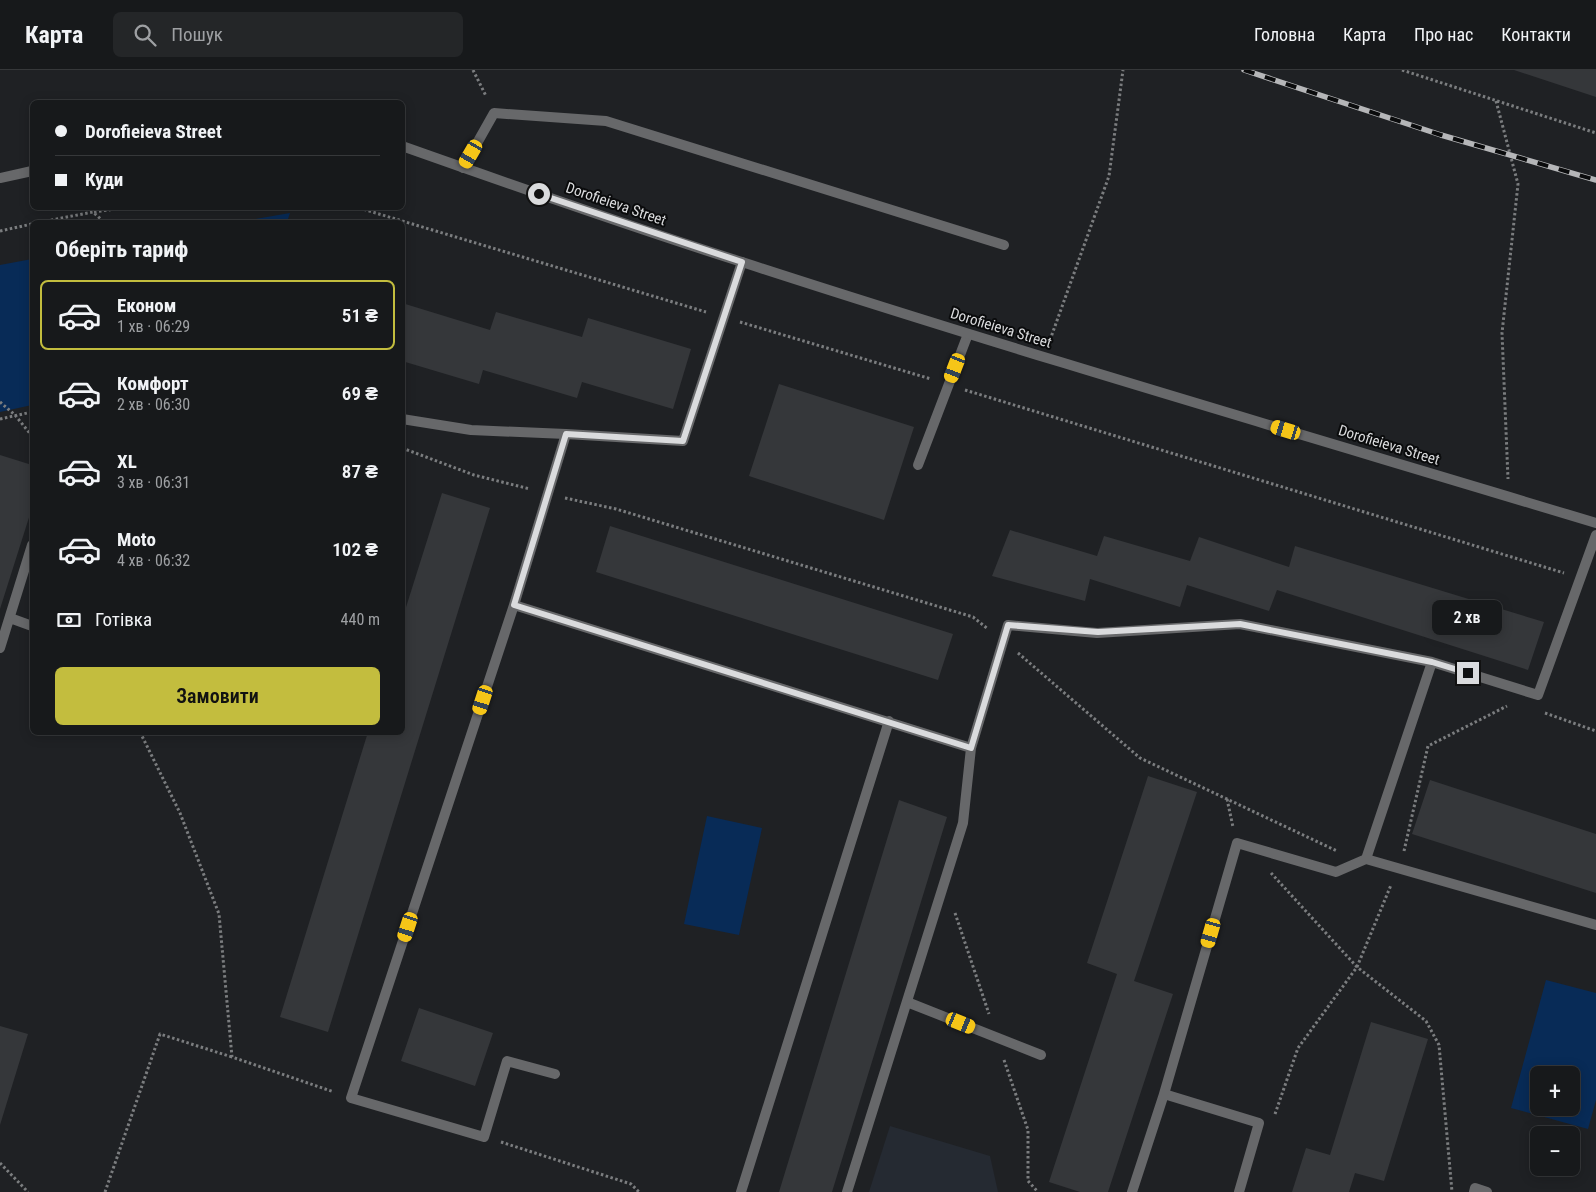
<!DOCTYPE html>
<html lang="uk">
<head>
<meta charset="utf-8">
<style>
  :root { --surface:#17191b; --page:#242628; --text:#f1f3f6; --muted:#9ea0a3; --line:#36383a; --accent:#c3bd3e }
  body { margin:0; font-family:"Roboto Condensed",sans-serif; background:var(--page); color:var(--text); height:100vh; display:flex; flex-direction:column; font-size:19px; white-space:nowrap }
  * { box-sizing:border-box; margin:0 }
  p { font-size:16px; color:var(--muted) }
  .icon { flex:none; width:28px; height:28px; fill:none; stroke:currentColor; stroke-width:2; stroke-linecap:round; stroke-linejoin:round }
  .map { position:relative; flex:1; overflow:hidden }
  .side { position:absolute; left:30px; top:150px; width:375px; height:515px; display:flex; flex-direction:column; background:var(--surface); border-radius:8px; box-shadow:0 2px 12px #0003,0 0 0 1px var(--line) }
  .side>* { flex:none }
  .top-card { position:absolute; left:30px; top:30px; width:375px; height:110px; border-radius:8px; box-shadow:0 2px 12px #0003,0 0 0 1px var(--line); display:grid; align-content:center; height:110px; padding:0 25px; background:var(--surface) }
  .tools { position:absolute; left:1530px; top:996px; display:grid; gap:10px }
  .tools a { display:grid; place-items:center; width:50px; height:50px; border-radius:8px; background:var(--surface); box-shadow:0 2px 12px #0003,0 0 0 1px var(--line); font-size:25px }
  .end { position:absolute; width:22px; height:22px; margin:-11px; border:6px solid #dadbdd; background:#111; box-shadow:0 0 0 2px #111 }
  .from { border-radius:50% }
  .bubble { position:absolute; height:35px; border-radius:8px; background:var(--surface); box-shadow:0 2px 12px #0003,0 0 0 1px var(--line); font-size:16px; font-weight:600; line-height:35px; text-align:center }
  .car { position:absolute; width:15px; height:30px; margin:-15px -8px; border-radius:6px; box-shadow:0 0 4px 1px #0007; background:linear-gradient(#f5c518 24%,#345 0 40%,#f5c518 0 76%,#345 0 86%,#f5c518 0) }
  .top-card b { display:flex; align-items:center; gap:18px; height:48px; font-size:19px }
  .top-card b+b { border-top:1px solid var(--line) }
  .top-card i { width:12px; height:12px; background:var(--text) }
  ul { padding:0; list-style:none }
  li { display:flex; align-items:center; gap:15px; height:70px; margin:0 10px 8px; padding:0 15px; border:2px solid transparent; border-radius:8px }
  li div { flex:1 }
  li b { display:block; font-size:19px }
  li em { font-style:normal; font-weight:600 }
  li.on { border-color:var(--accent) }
  li>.icon { width:45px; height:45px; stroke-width:1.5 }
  h2 { padding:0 25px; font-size:22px; line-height:60px }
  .pay { display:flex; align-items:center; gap:12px; height:55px; padding:0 25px; font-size:19px }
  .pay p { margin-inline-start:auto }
  .cta { display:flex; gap:10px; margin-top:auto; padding:10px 25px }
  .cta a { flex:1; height:58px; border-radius:8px; background:var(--accent); color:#111; font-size:20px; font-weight:600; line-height:58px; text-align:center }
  header { display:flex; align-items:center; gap:30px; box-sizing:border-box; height:70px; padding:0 25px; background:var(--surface); border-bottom:1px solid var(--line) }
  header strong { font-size:24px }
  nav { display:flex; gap:28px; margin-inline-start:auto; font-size:18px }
  .search { width:350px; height:45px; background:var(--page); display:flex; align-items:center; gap:12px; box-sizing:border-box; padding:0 18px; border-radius:8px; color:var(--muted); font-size:19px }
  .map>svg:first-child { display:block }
</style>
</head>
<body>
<header>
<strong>Карта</strong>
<div class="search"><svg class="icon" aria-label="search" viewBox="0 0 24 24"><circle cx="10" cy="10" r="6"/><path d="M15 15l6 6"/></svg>Пошук</div>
<nav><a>Головна</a><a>Карта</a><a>Про нас</a><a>Контакти</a></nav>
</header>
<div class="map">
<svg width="1596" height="1122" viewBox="0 0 1596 1122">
  <rect width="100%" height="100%" fill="#1f2124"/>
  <!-- built -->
  <path fill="#252a32" d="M 890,1056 L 990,1086 L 998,1122 L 869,1122 Z"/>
  <!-- green -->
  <path fill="#082b57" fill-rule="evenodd" d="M 290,143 L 287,152 L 239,152 Z
    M 32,189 L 32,335 L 0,342 L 0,195 Z
    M 707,746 L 762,758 L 739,865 L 684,854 Z
    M 1546,910 L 1596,923 L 1596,1030 L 1588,1059 L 1511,1038 ZM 1539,1005 L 1571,1005 L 1571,1038 L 1539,1038 Z"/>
  <!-- building -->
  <path fill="#35373a" d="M 1514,0 L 1596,0 L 1596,27 Z
    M 402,233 L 490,260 L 496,242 L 582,267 L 588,248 L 691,279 L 673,339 L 582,312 L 577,328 L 483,300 L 479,314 L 402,291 Z
    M 779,314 L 914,357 L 884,450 L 749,406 Z
    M 0,385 L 32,395 L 32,438 L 0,539 Z
    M 442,423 L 490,438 L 328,962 L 280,947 L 368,662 L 402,662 L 402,550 Z
    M 610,456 L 953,564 L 938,610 L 596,502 Z
    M 1010,460 L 1097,486 L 1104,466 L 1190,491 L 1199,467 L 1289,497 L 1295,476 L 1544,552 L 1528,600 L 1277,520 L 1269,541 L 1187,515 L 1180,537 L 1090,509 L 1085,531 L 992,506 Z
    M 1148,706 L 1197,722 L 1134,911 L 1173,924 L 1108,1122 L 1080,1122 L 1049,1112 L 1117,904 L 1087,893 Z
    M 1430,710 L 1596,764 L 1596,823 L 1412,764 Z
    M 899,730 L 947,747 L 832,1122 L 779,1122 Z
    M 419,938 L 493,963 L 475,1016 L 401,991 Z
    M 1371,952 L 1428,969 L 1384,1111 L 1355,1103 L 1349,1122 L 1292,1122 L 1306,1078 L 1330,1085 Z
    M 0,956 L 28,964 L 0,1055 Z"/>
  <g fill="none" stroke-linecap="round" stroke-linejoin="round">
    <!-- path -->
    <path stroke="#7b7d7f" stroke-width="3" stroke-dasharray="2.5 2.5" stroke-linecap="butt" d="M 473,0 L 486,26
      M 1402,0 L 1596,63
      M 1496,31 L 1518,114 L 1502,263 L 1508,409
      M 359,138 L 706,242
      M 94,142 L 123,138
      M 41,152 L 93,142 L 104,152
      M 0,161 L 32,154
      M 740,252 L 931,309
      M 1050,270 L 1109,106 L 1123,0
      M 965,320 L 1564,503
      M 0,332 L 15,345 L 32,366
      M 0,349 L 32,342
      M 402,378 L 474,405 L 530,419
      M 565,428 L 616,439 L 973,547 L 988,559
      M 1018,583 L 1140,688 L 1337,781
      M 1545,643 L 1596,661
      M 140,662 L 180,743 L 219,844 L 232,987 L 334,1022
      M 1227,729 L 1233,757
      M 1404,781 L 1428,676 L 1507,636
      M 1271,803 L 1357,897 L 1426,951 L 1439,975 L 1452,1122
      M 955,843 L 989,944
      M 1004,990 L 1028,1060 L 1028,1111 L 1038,1122
      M 1275,1044 L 1298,978 L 1357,897 L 1391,815
      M 501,1072 L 631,1114 L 639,1122
      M 0,1093 L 28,1122
      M 105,1122 L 160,964 L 232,987"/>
    <!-- service -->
    <path stroke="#67686a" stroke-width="10" d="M 918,395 L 968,264"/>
    <!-- minor -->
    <path stroke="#67686a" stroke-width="10" d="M 463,98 L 494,43 L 606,51 L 1004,175
      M 742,192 L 683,371 L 566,364 L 514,535 L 971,678 L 1008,555 L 1097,563 L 1240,554 L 1432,592
      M 402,349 L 471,360 L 566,364
      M 1596,465 L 1538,625 L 1432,592 L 1366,789 L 1596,855
      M 514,535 L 351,1028 L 484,1067 L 507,991 L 555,1004
      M 10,548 L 32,556
      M 0,578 L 32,475
      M 907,932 L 1041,985
      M 741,1122 L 889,651
      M 847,1122 L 963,753 L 971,678
      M 1132,1122 L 1164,1024
      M 1239,1122 L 1259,1053 L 1164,1024 L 1237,773 L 1336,802 L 1366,789
      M 1474,1122 L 1475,1118 L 1487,1122"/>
    <!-- tertiary -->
    <path stroke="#67686a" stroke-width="10" d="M 402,76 C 515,116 628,156 742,192 C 1025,284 1311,367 1596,453
      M 0,108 L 32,101"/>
    <defs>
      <path id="rail" d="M 1244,0 L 1441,65 L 1596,110"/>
    </defs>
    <!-- rail casing -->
    <use href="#rail" stroke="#b5b6b8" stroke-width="5.5"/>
    <!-- rail -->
    <use href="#rail" stroke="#0a0b0c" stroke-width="4" stroke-dasharray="11" stroke-linecap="butt"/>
  </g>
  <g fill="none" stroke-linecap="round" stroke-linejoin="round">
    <!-- route -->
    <path stroke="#dadbdd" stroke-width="6" d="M 539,124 L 742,192 L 683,371 L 566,364 L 514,535 L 971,678 L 1008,555 L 1098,562 L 1240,554 L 1432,592 L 1468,603"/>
  </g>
  <g text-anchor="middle" stroke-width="4" stroke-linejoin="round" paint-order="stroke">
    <!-- street labels -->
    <g font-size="15" fill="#dadbdd" stroke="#0a0b0c">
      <text transform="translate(616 134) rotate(19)" y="5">Dorofieieva Street</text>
      <text transform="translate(1001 258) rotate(17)" y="5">Dorofieieva Street</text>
      <text transform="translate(1389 375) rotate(17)" y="5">Dorofieieva Street</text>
    </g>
  </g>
</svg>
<div class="tools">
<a>+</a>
<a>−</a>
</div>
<i class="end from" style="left:539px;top:124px"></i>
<i class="end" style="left:1468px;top:603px"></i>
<div class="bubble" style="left:1432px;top:530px;width:70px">2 хв</div>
<i class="car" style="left:471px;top:84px;rotate:210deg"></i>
<i class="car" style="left:955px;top:298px;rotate:201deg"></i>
<i class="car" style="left:1286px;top:360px;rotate:287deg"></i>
<i class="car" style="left:483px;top:630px;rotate:198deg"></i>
<i class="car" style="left:408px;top:857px;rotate:198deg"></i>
<i class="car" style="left:1211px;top:863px;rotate:196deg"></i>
<i class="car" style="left:961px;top:953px;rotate:112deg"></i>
<div class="top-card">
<b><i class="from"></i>Dorofieieva Street</b>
<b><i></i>Куди</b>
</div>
<section class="side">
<h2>Оберіть тариф</h2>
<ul>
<li class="on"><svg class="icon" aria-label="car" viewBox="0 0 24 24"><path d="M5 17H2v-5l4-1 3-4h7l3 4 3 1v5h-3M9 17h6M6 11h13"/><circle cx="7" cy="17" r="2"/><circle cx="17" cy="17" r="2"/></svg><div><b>Економ</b><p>1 хв · 06:29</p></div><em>51 ₴</em></li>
<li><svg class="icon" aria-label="car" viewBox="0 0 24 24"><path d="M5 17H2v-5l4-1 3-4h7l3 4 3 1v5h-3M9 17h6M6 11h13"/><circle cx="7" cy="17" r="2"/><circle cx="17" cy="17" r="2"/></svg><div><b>Комфорт</b><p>2 хв · 06:30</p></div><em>69 ₴</em></li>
<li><svg class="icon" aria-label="car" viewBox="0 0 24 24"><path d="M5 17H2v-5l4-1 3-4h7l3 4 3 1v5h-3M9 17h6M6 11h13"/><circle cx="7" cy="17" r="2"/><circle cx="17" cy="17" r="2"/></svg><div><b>XL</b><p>3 хв · 06:31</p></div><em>87 ₴</em></li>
<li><svg class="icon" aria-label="car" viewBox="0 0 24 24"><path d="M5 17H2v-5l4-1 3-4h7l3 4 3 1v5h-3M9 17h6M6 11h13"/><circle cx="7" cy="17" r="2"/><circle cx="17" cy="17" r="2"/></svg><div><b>Moto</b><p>4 хв · 06:32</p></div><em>102 ₴</em></li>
</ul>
<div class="pay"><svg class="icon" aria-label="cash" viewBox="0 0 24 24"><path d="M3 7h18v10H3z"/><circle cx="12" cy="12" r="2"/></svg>Готівка<p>440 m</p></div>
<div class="cta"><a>Замовити</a></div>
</section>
</div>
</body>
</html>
